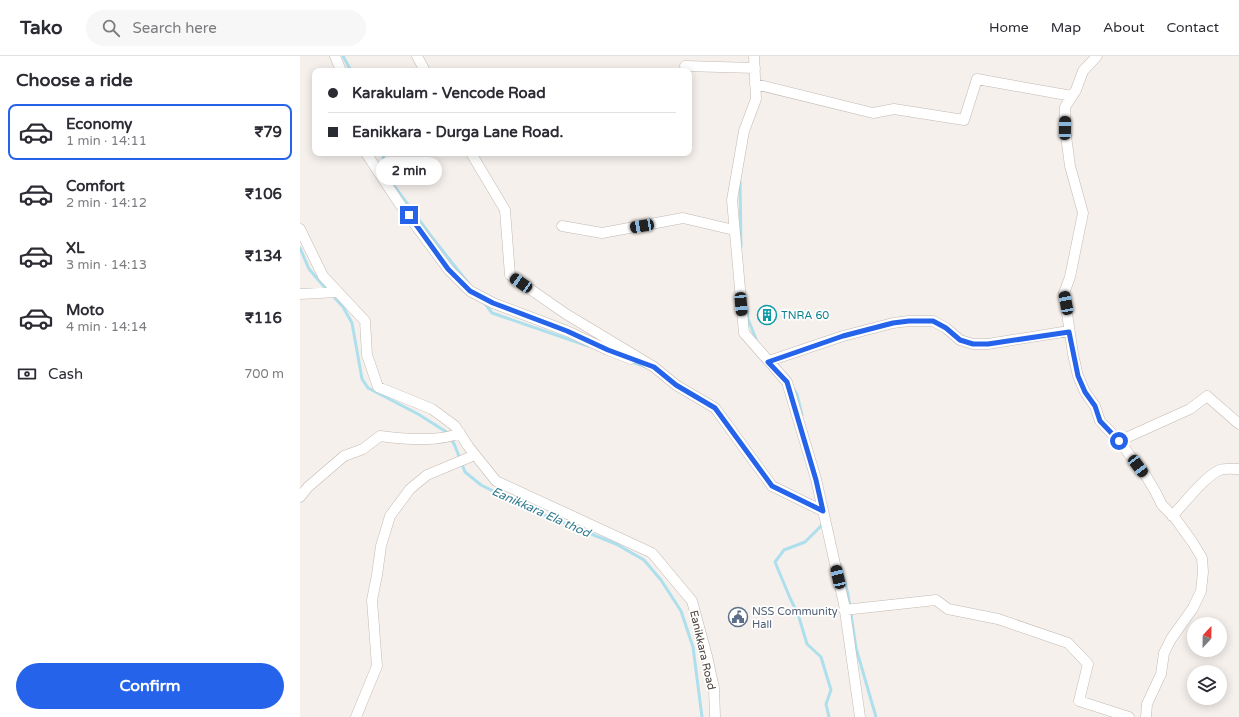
<!DOCTYPE html>
<html lang="en">
<head>
<meta charset="utf-8">
<style>
  :root { --surface:#fff; --page:#f7f7f7; --text:#2b2b33; --muted:#7c7c81; --line:#e1e1e2; --accent:#2563eb }
  body { margin:0; font-family:"Varela Round",sans-serif; background:var(--page); color:var(--text); height:100vh; display:flex; flex-direction:column; font-size:15px; white-space:nowrap }
  * { box-sizing:border-box; margin:0 }
  p { font-size:13px; color:var(--muted) }
  .icon { flex:none; width:22px; height:22px; fill:none; stroke:currentColor; stroke-width:2; stroke-linecap:round; stroke-linejoin:round }
  .map { position:relative; flex:1; overflow:hidden }
  .side { display:flex; flex-direction:column; background:var(--surface); width:300px }
  .side>* { flex:none }
  .hud { position:absolute; left:12px; top:12px; width:380px; height:88px; border-radius:8px; box-shadow:0 2px 10px #0003; display:grid; align-content:center; height:88px; padding:0 16px; background:var(--surface) }
  .needle { width:26px; rotate:22deg }
  .fabs { position:absolute; left:887px; top:561px; display:grid; gap:8px }
  .fabs a { display:grid; place-items:center; width:40px; height:40px; border-radius:50%; background:var(--surface); box-shadow:0 2px 10px #0003; font-size:20px }
  .end { position:absolute; width:18px; height:18px; margin:-9px; border:5px solid #2563eb; background:#fff; box-shadow:0 0 0 2px #fff }
  .from { border-radius:50% }
  .bubble { position:absolute; height:28px; border-radius:14px; background:var(--surface); box-shadow:0 2px 10px #0003; font-size:13px; font-weight:700; line-height:28px; text-align:center }
  .car { position:absolute; width:12px; height:24px; margin:-12px -6px; border-radius:5px; box-shadow:0 0 3px 1px #0007; background:linear-gradient(#222 24%,#8ab4d8 0 40%,#222 0 76%,#8ab4d8 0 86%,#222 0) }
  .hud b { display:flex; align-items:center; gap:14px; height:38px; font-size:15px }
  .hud b+b { border-top:1px solid var(--line) }
  .hud i { width:10px; height:10px; background:var(--text) }
  ul { padding:0; list-style:none }
  li { display:flex; align-items:center; gap:12px; height:56px; margin:0 8px 6px; padding:0 8px; border:2px solid transparent; border-radius:8px }
  li div { flex:1 }
  li b { display:block; font-size:15px }
  li em { font-style:normal; font-weight:700 }
  li.selected { border-color:var(--accent) }
  li>.icon { width:36px; height:36px; stroke-width:1.5 }
  h2 { padding:0 16px; font-size:18px; line-height:48px }
  .pay { display:flex; align-items:center; gap:10px; height:44px; padding:0 16px; font-size:15px }
  .pay p { margin-inline-start:auto }
  .cta { display:flex; gap:8px; margin-top:auto; padding:8px 16px }
  .cta a { flex:1; height:46px; border-radius:24px; background:var(--accent); color:#fff; font-size:16px; font-weight:700; line-height:46px; text-align:center }
  header { display:flex; align-items:center; gap:24px; box-sizing:border-box; height:56px; padding:0 20px; background:var(--surface); border-bottom:1px solid var(--line) }
  header strong { font-size:19px }
  nav { display:flex; gap:22px; margin-inline-start:auto; font-size:14px }
  .search { width:280px; height:36px; background:var(--page); display:flex; align-items:center; gap:10px; box-sizing:border-box; padding:0 14px; border-radius:22px; color:var(--muted); font-size:15px }
  main { display:flex; flex:1; min-height:0 }
  .map>svg:first-child { display:block }
</style>
</head>
<body>
<header>
<strong>Tako</strong>
<div class="search"><svg class="icon" aria-label="search" viewBox="0 0 24 24"><circle cx="10" cy="10" r="6"/><path d="M15 15l6 6"/></svg>Search here</div>
<nav><a>Home</a><a>Map</a><a>About</a><a>Contact</a></nav>
</header>
<main>
<section class="side">
<h2>Choose a ride</h2>
<ul>
<li class="selected"><svg class="icon" aria-label="car" viewBox="0 0 24 24"><path d="M5 17H2v-5l4-1 3-4h7l3 4 3 1v5h-3M9 17h6M6 11h13"/><circle cx="7" cy="17" r="2"/><circle cx="17" cy="17" r="2"/></svg><div><b>Economy</b><p>1 min · 14:11</p></div><em>₹79</em></li>
<li><svg class="icon" aria-label="car" viewBox="0 0 24 24"><path d="M5 17H2v-5l4-1 3-4h7l3 4 3 1v5h-3M9 17h6M6 11h13"/><circle cx="7" cy="17" r="2"/><circle cx="17" cy="17" r="2"/></svg><div><b>Comfort</b><p>2 min · 14:12</p></div><em>₹106</em></li>
<li><svg class="icon" aria-label="car" viewBox="0 0 24 24"><path d="M5 17H2v-5l4-1 3-4h7l3 4 3 1v5h-3M9 17h6M6 11h13"/><circle cx="7" cy="17" r="2"/><circle cx="17" cy="17" r="2"/></svg><div><b>XL</b><p>3 min · 14:13</p></div><em>₹134</em></li>
<li><svg class="icon" aria-label="car" viewBox="0 0 24 24"><path d="M5 17H2v-5l4-1 3-4h7l3 4 3 1v5h-3M9 17h6M6 11h13"/><circle cx="7" cy="17" r="2"/><circle cx="17" cy="17" r="2"/></svg><div><b>Moto</b><p>4 min · 14:14</p></div><em>₹116</em></li>
</ul>
<div class="pay"><svg class="icon" aria-label="cash" viewBox="0 0 24 24"><path d="M3 7h18v10H3z"/><circle cx="12" cy="12" r="2"/></svg>Cash<p>700 m</p></div>
<div class="cta"><a>Confirm</a></div>
</section>
<div class="map">
<svg width="939" height="661" viewBox="0 0 939 661">
  <rect width="100%" height="100%" fill="#f5f0ec"/>
  <g fill="none" stroke-linecap="round" stroke-linejoin="round">
    <!-- stream -->
    <path stroke="#addfed" stroke-width="3" d="M 43,0 L 51,15
      M 82,97 L 92,127 L 131,180 L 169,228
      M 440,125 L 441,191
      M 0,192 L 9,213 L 27,234
      M 32,239 L 43,251 L 52,267 L 62,323 L 68,332 L 118,358 L 148,377
      M 184,246 L 192,257 L 288,290
      M 447,253 L 448,263 L 456,283
      M 330,305 L 346,311
      M 493,332 L 497,338 L 502,359
      M 151,382 L 155,390 L 165,416 L 181,429 L 227,452 L 316,488 L 344,504 L 361,524 L 381,555 L 393,591 L 402,661
      M 522,467 L 522,469 L 505,486 L 484,494 L 475,506 L 490,542 L 498,558 L 507,588 L 521,601 L 531,634 L 526,648 L 529,661
      M 540,509 L 548,538 L 556,592 L 576,661"/>
    <defs>
      <path id="street" d="M 35,0 L 41,15
        M 117,0 L 125,15
        M 454,0 L 456,43 L 444,75 L 432,144 L 444,277 L 487,326 L 516,423 L 544,548 L 560,661
        M 797,0 L 783,15 L 776,34 L 765,51 L 765,72 L 770,110 L 783,157 L 770,221 L 764,237 L 773,298 L 778,320 L 785,336 L 795,350 L 800,365 L 819,385 L 846,420 L 855,435 L 862,449 L 875,462 L 893,487 L 902,502 L 903,516 L 901,535 L 893,552 L 871,583 L 864,597 L 861,618 L 847,648 L 846,661
        M 385,10 L 455,12
        M 455,28 L 573,57 L 594,53 L 664,64 L 677,23 L 772,40
        M 66,97 L 99,147 L 148,213 L 170,235 L 193,247 L 267,275 L 308,294 L 331,303
        M 171,97 L 205,154 L 210,219 L 266,258 L 354,311 L 376,329 L 415,352 L 472,430 L 523,455
        M 262,170 L 302,177 L 383,162 L 434,174
        M 0,173 L 23,220 L 65,265 L 67,299 L 78,331 L 132,353 L 155,370 L 168,390 L 196,425 L 352,497 L 392,545 L 407,600 L 414,632 L 415,661
        M 0,238 L 38,236
        M 469,305 L 543,280 L 593,267 L 609,265 L 633,265 L 646,272 L 660,284 L 673,288 L 688,288 L 769,275
        M 819,385 L 890,353 L 907,340 L 939,368
        M 0,441 L 8,431 L 44,400 L 63,393 L 80,380 C 102,383 140,386 160,377
        M 872,460 C 885,447 905,420 920,414 C 925,412 933,413 939,413
        M 544,554 L 636,544 L 648,553 L 698,563 L 768,587 L 788,608 L 779,645 L 829,661
        M 56,661 L 77,610 L 72,544 L 77,519 L 81,490 L 90,460 L 110,433 L 127,419 L 175,399"/>
    </defs>
    <!-- street casing -->
    <use href="#street" stroke="#c3b9b2" stroke-width="11"/>
    <!-- street -->
    <use href="#street" stroke="#fff" stroke-width="10"/>
  </g>
  <g fill="none" stroke-linecap="round" stroke-linejoin="round">
    <!-- route -->
    <path stroke="#2563eb" stroke-width="5" d="M 109,159 L 148,213 L 170,235 L 193,247 L 267,275 L 308,294 L 354,311 L 376,329 L 415,352 L 472,430 L 523,455 L 516,424 L 487,326 L 468,306 L 543,280 L 593,267 L 609,265 L 633,265 L 646,272 L 660,284 L 673,288 L 688,288 L 769,276 L 778,320 L 785,336 L 795,350 L 800,365 L 819,385"/>
  </g>
  <!-- icons -->
  <defs>
    <symbol id="building-ring" viewBox="-11 -11 22 22"><circle r="9.5" fill="#fff" stroke="#0f9aa8" stroke-width="1.5"/><path d="M-4-6H4V6H1V3H-1V6H-4ZM-2.5-4.3h1.7v1.8h-1.7ZM.8-4.3h1.7v1.8H.8ZM-2.5-1h1.7V.8h-1.7ZM.8-1h1.7V.8H.8Z" fill="#0f9aa8"/></symbol>
    <symbol id="civic-ring" viewBox="-11 -11 22 22"><circle r="9.5" fill="#fff" stroke="#5c6f8a" stroke-width="1.5"/><path d="M-.6-6.5H3V-4.5H.6V-3L4-1V1h2V6H-6V1h2V-1L-.6-3ZM-1.2 2.5V6h2.4V2.5Z" fill="#5c6f8a"/></symbol>
  </defs>
  <g fill-rule="evenodd">
    <use href="#building-ring" x="456" y="248" width="22" height="22"/>
    <use href="#civic-ring" x="427" y="550" width="22" height="22"/>
  </g>
  <g text-anchor="middle" stroke-width="3.5" stroke-linejoin="round" paint-order="stroke">
    <!-- culture labels -->
    <g font-size="11" fill="#0d838f" stroke="#fff" text-anchor="start">
      <text x="481" y="263">TNRA 60</text>
    </g>
    <!-- service labels -->
    <g font-size="11" fill="#4e5e75" stroke="#fff" text-anchor="start">
      <text x="452" y="559">NSS Community<tspan x="452" dy="13">Hall</tspan></text>
    </g>
    <!-- street labels -->
    <g font-size="11" fill="#49403a" stroke="#fff">
      <text transform="translate(403 594) rotate(77)" y="4">Eanikkara Road</text>
    </g>
    <!-- water labels -->
    <g font-size="12" font-style="italic" fill="#307a90" stroke="#fff">
      <text transform="translate(241 456) rotate(24)" y="4">Eanikkara Ela thod</text>
    </g>
  </g>
</svg>
<div class="fabs">
<a><svg class="needle" viewBox="-14 -14 28 28"><path d="M0-13l5 13h-10z" fill="#e53935"/><path d="M0 13l5-13h-10z" fill="#7c7c81"/></svg></a>
<a><svg class="icon" aria-label="layers" viewBox="0 0 24 24"><path d="M12 4l9 5-9 5-9-5zM3 14l9 5 9-5"/></svg></a>
</div>
<i class="end from" style="left:819px;top:385px"></i>
<i class="end" style="left:109px;top:159px"></i>
<div class="bubble" style="left:76px;top:101px;width:66px">2 min</div>
<i class="car" style="left:765px;top:72px;rotate:1deg"></i>
<i class="car" style="left:342px;top:170px;rotate:260deg"></i>
<i class="car" style="left:221px;top:227px;rotate:304deg"></i>
<i class="car" style="left:766px;top:247px;rotate:349deg"></i>
<i class="car" style="left:441px;top:248px;rotate:175deg"></i>
<i class="car" style="left:838px;top:410px;rotate:143deg"></i>
<i class="car" style="left:538px;top:521px;rotate:347deg"></i>
<div class="hud">
<b><i class="from"></i>Karakulam - Vencode Road</b>
<b><i></i>Eanikkara - Durga Lane Road.</b>
</div>
</div>
</main>
</body>
</html>
